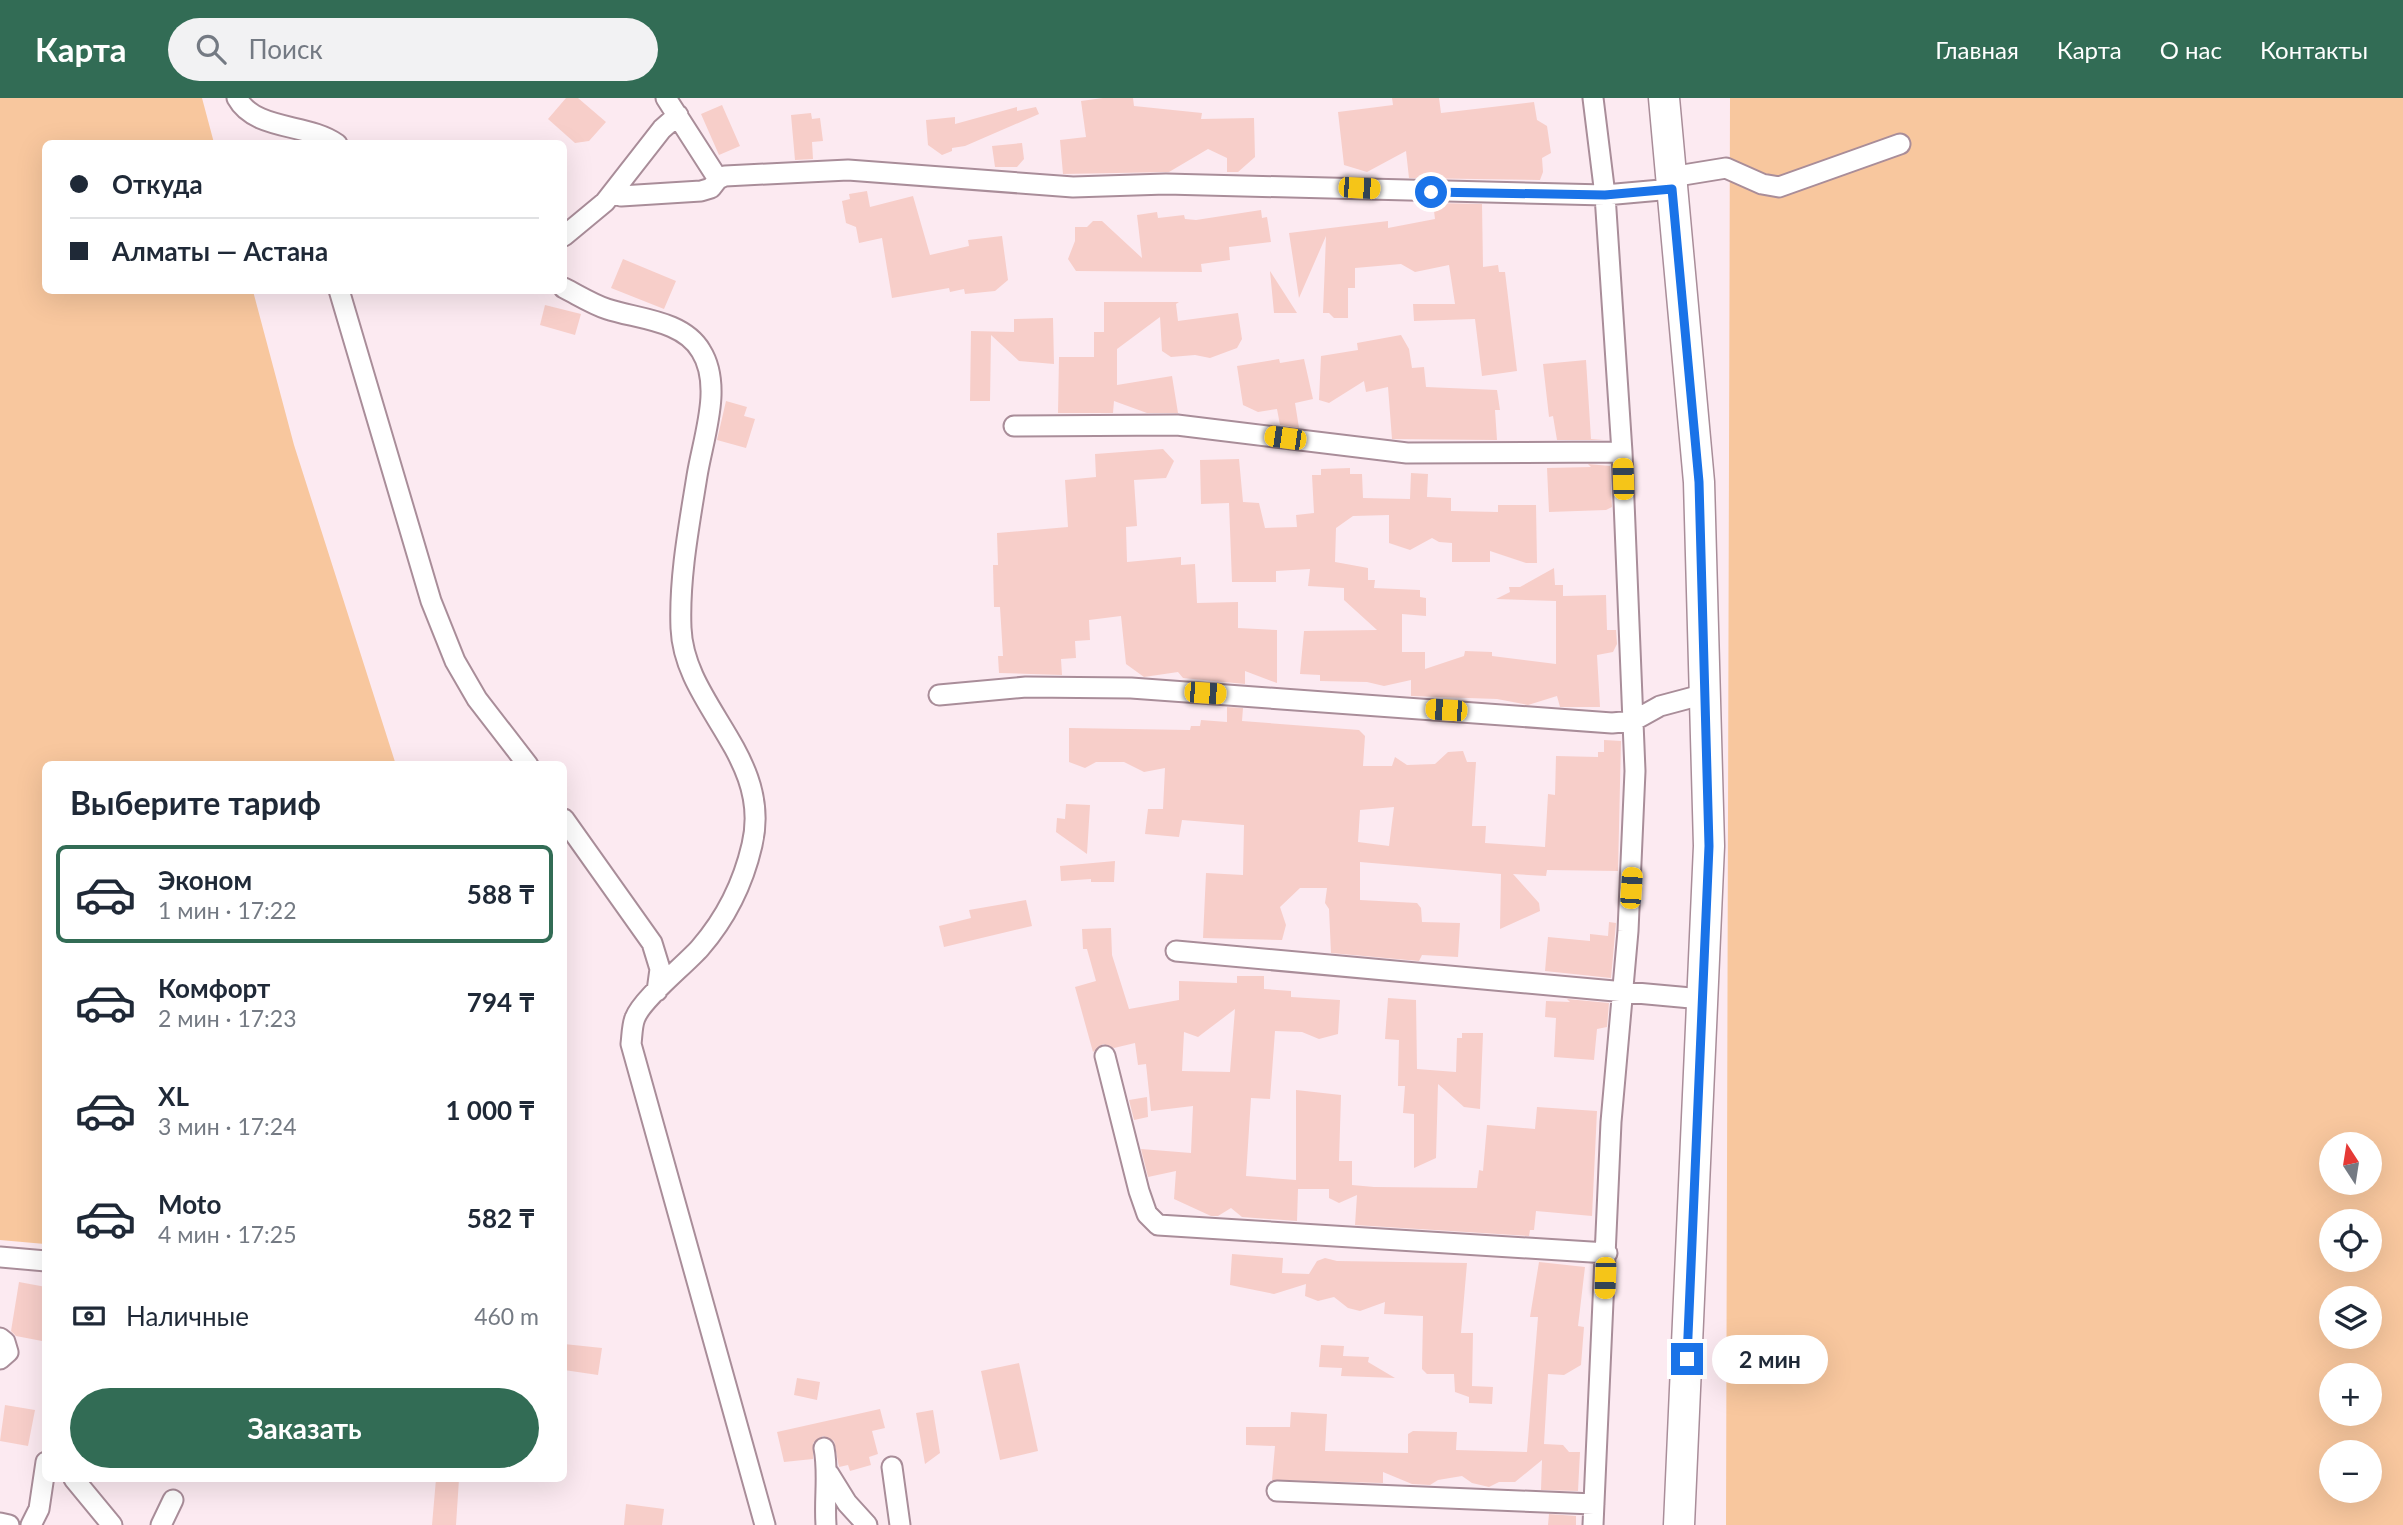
<!DOCTYPE html>
<html lang="ru">
<head>
<meta charset="utf-8">
<style>
  :root { --surface:#fff; --page:#f2f2f3; --text:#1f2937; --muted:#747a83; --line:#e0e1e3; --accent:#326c55 }
  body { margin:0; font-family:Lato,sans-serif; background:var(--page); color:var(--text); height:100vh; display:flex; flex-direction:column; font-size:26px; white-space:nowrap }
  * { box-sizing:border-box; margin:0 }
  p { font-size:23px; color:var(--muted) }
  .icon { flex:none; width:38px; height:38px; fill:none; stroke:currentColor; stroke-width:2; stroke-linecap:round; stroke-linejoin:round }
  .map { position:relative; flex:1; overflow:hidden }
  .details { position:absolute; left:42px; top:663px; width:525px; height:721px; display:flex; flex-direction:column; background:var(--surface); border-radius:10px; box-shadow:0 7px 28px #0002 }
  .details>* { flex:none }
  .hud { position:absolute; left:42px; top:42px; width:525px; height:154px; border-radius:10px; box-shadow:0 7px 28px #0002; display:grid; align-content:center; height:154px; padding:0 28px; background:var(--surface) }
  .needle { width:46px; rotate:348deg }
  .buttons { position:absolute; left:2319px; top:1034px; display:grid; gap:14px }
  .buttons a { display:grid; place-items:center; width:63px; height:63px; border-radius:50%; background:var(--surface); box-shadow:0 7px 28px #0002; font-size:35px }
  .end { position:absolute; width:32px; height:32px; margin:-16px; border:9px solid #1a73e8; background:#fff; box-shadow:0 0 0 4px #fff }
  .from { border-radius:50% }
  .bubble { position:absolute; height:49px; border-radius:24px; background:var(--surface); box-shadow:0 7px 28px #0002; font-size:23px; font-weight:700; line-height:49px; text-align:center }
  .car { position:absolute; width:21px; height:42px; margin:-21px -10px; border-radius:9px; box-shadow:0 0 5px 2px #0007; background:linear-gradient(#f5c518 24%,#345 0 40%,#f5c518 0 76%,#345 0 86%,#f5c518 0) }
  .hud b { display:flex; align-items:center; gap:24px; height:66px; font-size:26px }
  .hud b+b { border-top:2px solid var(--line) }
  .hud i { width:18px; height:18px; background:var(--text) }
  ul { padding:0; list-style:none }
  li { display:flex; align-items:center; gap:21px; height:98px; margin:0 14px 10px; padding:0 14px; border:4px solid transparent; border-radius:10px }
  li div { flex:1 }
  li b { display:block; font-size:26px }
  li em { font-style:normal; font-weight:700 }
  li.active { border-color:var(--accent) }
  li>.icon { width:63px; height:63px; stroke-width:1.5 }
  h2 { padding:0 28px; font-size:32px; line-height:84px }
  .pay { display:flex; align-items:center; gap:18px; height:77px; padding:0 28px; font-size:26px }
  .pay p { margin-inline-start:auto }
  .primary-button { display:flex; gap:14px; margin-top:auto; padding:14px 28px }
  .primary-button a { flex:1; height:80px; border-radius:42px; background:var(--accent); color:#fff; font-size:28px; font-weight:700; line-height:80px; text-align:center }
  header { display:flex; align-items:center; gap:42px; box-sizing:border-box; height:98px; padding:0 35px; background:var(--accent); color:#fff }
  header strong { font-size:33px }
  nav { display:flex; gap:38px; margin-inline-start:auto; font-size:24px }
  .search { width:490px; height:63px; background:var(--page); display:flex; align-items:center; gap:18px; box-sizing:border-box; padding:0 24px; border-radius:38px; color:var(--muted); font-size:26px }
  .map>svg:first-child { display:block }
</style>
</head>
<body>
<header>
<strong>Карта</strong>
<div class="search"><svg class="icon" aria-label="search" viewBox="0 0 24 24"><circle cx="10" cy="10" r="6"/><path d="M15 15l6 6"/></svg>Поиск</div>
<nav><a>Главная</a><a>Карта</a><a>О нас</a><a>Контакты</a></nav>
</header>
<div class="map">
<svg width="2403" height="1427" viewBox="0 0 2403 1427">
  <rect width="100%" height="100%" fill="#fceaf1"/>
  <!-- green -->
  <path fill="#f8c79e" fill-rule="evenodd" d="M 0,0 L 202,0 L 214,45 L 46,46 L 46,192 L 253,193 L 294,347 L 396,667 L 46,667 L 45,1146 L 0,1142 Z
    M 1730,0 L 2403,0 L 2403,1427 L 1726,1427 ZM 2331,1046 L 2370,1046 L 2370,1085 L 2331,1085 ZM 2331,1124 L 2370,1124 L 2370,1162 L 2331,1162 ZM 2331,1200 L 2370,1200 L 2370,1239 L 2331,1239 ZM 2331,1278 L 2370,1278 L 2370,1316 L 2331,1316 ZM 2331,1354 L 2370,1354 L 2370,1393 L 2331,1393 Z"/>
  <!-- building -->
  <path fill="#f7cec9" fill-rule="evenodd" d="M 566,0 L 578,0 L 606,24 L 589,43 L 575,45 L 548,21 Z
    M 1103,0 L 1133,0 L 1134,8 L 1202,15 L 1201,21 L 1254,20 L 1255,59 L 1238,74 L 1227,74 L 1227,60 L 1208,51 L 1169,74 L 1063,76 L 1060,42 L 1086,39 L 1081,3 Z
    M 1392,0 L 1439,0 L 1441,15 L 1534,4 L 1537,22 L 1547,28 L 1551,55 L 1542,60 L 1543,74 L 1540,82 L 1409,80 L 1406,53 L 1367,74 L 1344,67 L 1338,14 L 1393,7 Z
    M 722,7 L 740,48 L 719,57 L 701,16 Z
    M 1017,9 L 1017,13 L 1036,9 L 1039,16 L 965,48 L 952,50 L 952,53 L 942,57 L 928,47 L 926,22 L 955,19 L 955,26 Z
    M 811,15 L 812,21 L 820,20 L 823,43 L 812,44 L 813,61 L 795,62 L 791,17 Z
    M 1022,45 L 1024,61 L 1017,69 L 995,69 L 992,48 Z
    M 867,93 L 870,109 L 913,98 L 930,157 L 969,148 L 968,142 L 1002,138 L 1008,182 L 995,193 L 965,196 L 964,191 L 950,194 L 949,190 L 892,200 L 882,140 L 859,145 L 856,129 L 846,125 L 842,103 L 850,101 L 849,96 Z
    M 1433,105 L 1482,106 L 1483,169 L 1498,167 L 1499,174 L 1505,174 L 1517,273 L 1482,278 L 1475,221 L 1414,223 L 1413,206 L 1455,206 L 1449,167 L 1415,174 L 1401,166 L 1355,170 L 1355,190 L 1348,190 L 1348,220 L 1334,220 L 1329,215 L 1323,215 L 1326,138 L 1299,200 L 1289,135 L 1388,123 L 1388,130 L 1435,121 Z
    M 1261,112 L 1262,120 L 1267,119 L 1271,144 L 1229,149 L 1230,162 L 1201,166 L 1202,174 L 1076,173 L 1068,161 L 1075,143 L 1075,129 L 1087,129 L 1093,123 L 1102,123 L 1142,160 L 1137,117 L 1157,114 L 1158,120 L 1184,117 L 1185,121 L 1196,122 Z
    M 623,161 L 676,183 L 664,211 L 611,190 Z
    M 1270,173 L 1297,215 L 1274,215 Z
    M 1104,204 L 1179,204 L 1176,206 L 1178,223 L 1238,215 L 1242,241 L 1237,250 L 1210,260 L 1195,257 L 1171,259 L 1162,253 L 1160,219 L 1117,251 L 1117,287 L 1172,278 L 1178,315 L 1147,315 L 1114,303 L 1113,315 L 1058,315 L 1059,259 L 1094,259 L 1094,234 L 1104,234 Z
    M 545,207 L 581,216 L 575,237 L 540,227 Z
    M 1053,220 L 1054,266 L 1019,263 L 991,237 L 990,303 L 970,303 L 971,233 L 1014,234 L 1014,221 Z
    M 1401,237 L 1409,251 L 1412,270 L 1424,269 L 1426,289 L 1497,292 L 1500,312 L 1495,312 L 1497,342 L 1392,341 L 1388,289 L 1366,294 L 1364,283 L 1329,305 L 1319,302 L 1321,258 L 1358,252 L 1357,245 Z
    M 1279,261 L 1280,265 L 1304,261 L 1313,301 L 1295,305 L 1299,330 L 1280,327 L 1277,311 L 1258,314 L 1243,307 L 1237,268 Z
    M 1586,262 L 1591,341 L 1604,342 L 1557,342 L 1553,318 L 1549,319 L 1543,266 Z
    M 726,303 L 747,309 L 744,318 L 755,321 L 746,350 L 717,342 Z
    M 1163,351 L 1174,363 L 1166,380 L 1134,382 L 1137,428 L 1126,429 L 1127,464 L 1181,459 L 1181,467 L 1195,466 L 1197,505 L 1238,504 L 1238,530 L 1277,532 L 1277,585 L 1245,573 L 1245,586 L 1183,580 L 1178,574 L 1144,579 L 1126,566 L 1121,518 L 1089,522 L 1090,542 L 1075,543 L 1076,560 L 1061,561 L 1062,577 L 999,575 L 998,558 L 1003,558 L 1000,509 L 994,509 L 993,467 L 998,467 L 997,435 L 1068,429 L 1065,382 L 1096,379 L 1095,356 Z
    M 1239,361 L 1243,404 L 1259,405 L 1265,430 L 1297,429 L 1296,417 L 1314,415 L 1312,377 L 1321,377 L 1321,371 L 1350,370 L 1350,376 L 1362,376 L 1363,400 L 1410,401 L 1411,375 L 1428,376 L 1427,399 L 1451,400 L 1451,413 L 1498,414 L 1498,407 L 1536,407 L 1537,465 L 1526,465 L 1490,453 L 1490,464 L 1452,464 L 1452,445 L 1439,444 L 1432,440 L 1410,452 L 1389,445 L 1389,417 L 1353,418 L 1336,430 L 1335,464 L 1368,470 L 1368,482 L 1375,482 L 1374,490 L 1420,492 L 1420,499 L 1426,500 L 1426,518 L 1402,516 L 1402,554 L 1425,554 L 1425,571 L 1464,558 L 1465,553 L 1492,554 L 1492,558 L 1556,566 L 1556,503 L 1496,501 L 1510,494 L 1509,489 L 1520,489 L 1554,470 L 1555,487 L 1563,487 L 1563,498 L 1606,497 L 1607,532 L 1616,532 L 1617,546 L 1613,554 L 1597,557 L 1600,609 L 1560,609 L 1557,598 L 1528,607 L 1497,601 L 1411,598 L 1411,582 L 1384,588 L 1367,584 L 1320,583 L 1320,577 L 1300,576 L 1304,533 L 1377,532 L 1344,502 L 1344,490 L 1308,488 L 1310,471 L 1276,473 L 1276,484 L 1232,484 L 1229,405 L 1201,406 L 1200,362 Z
    M 1588,366 L 1610,368 L 1612,409 L 1606,412 L 1549,414 L 1547,370 L 1591,369 Z
    M 1227,609 L 1243,610 L 1242,623 L 1359,632 L 1365,638 L 1363,668 L 1392,668 L 1395,659 L 1407,667 L 1435,666 L 1448,654 L 1463,653 L 1467,664 L 1476,664 L 1472,728 L 1486,728 L 1485,745 L 1545,749 L 1548,696 L 1555,697 L 1556,658 L 1598,659 L 1598,654 L 1604,654 L 1604,642 L 1621,643 L 1618,773 L 1547,772 L 1546,778 L 1513,776 L 1539,805 L 1540,813 L 1500,831 L 1501,776 L 1360,764 L 1360,802 L 1417,805 L 1421,810 L 1422,824 L 1460,825 L 1458,859 L 1422,857 L 1419,863 L 1331,855 L 1329,811 L 1325,805 L 1327,790 L 1300,790 L 1280,809 L 1286,827 L 1282,842 L 1203,840 L 1206,775 L 1243,777 L 1244,727 L 1182,722 L 1179,739 L 1145,736 L 1148,711 L 1163,711 L 1165,670 L 1144,674 L 1124,664 L 1096,664 L 1085,670 L 1069,664 L 1069,630 L 1190,632 L 1191,628 L 1200,628 L 1201,622 L 1227,624 ZM 1394,709 L 1389,748 L 1358,744 L 1360,712 Z
    M 1066,706 L 1090,707 L 1087,756 L 1056,734 L 1057,720 L 1065,721 Z
    M 1115,763 L 1114,784 L 1091,784 L 1091,781 L 1061,783 L 1060,768 Z
    M 1026,802 L 1032,828 L 944,849 L 939,828 L 971,820 L 969,812 Z
    M 1609,824 L 1616,825 L 1611,880 L 1545,873 L 1548,839 L 1590,843 L 1590,836 L 1608,838 Z
    M 1111,830 L 1112,857 L 1129,911 L 1179,902 L 1179,883 L 1237,885 L 1237,878 L 1264,878 L 1264,891 L 1291,893 L 1291,899 L 1340,902 L 1338,936 L 1319,941 L 1302,934 L 1275,933 L 1270,1001 L 1251,1000 L 1246,1078 L 1296,1082 L 1296,992 L 1341,997 L 1339,1063 L 1352,1063 L 1352,1087 L 1374,1089 L 1477,1090 L 1479,1072 L 1483,1073 L 1487,1027 L 1535,1031 L 1537,1009 L 1597,1013 L 1592,1118 L 1536,1113 L 1534,1132 L 1530,1132 L 1529,1138 L 1355,1127 L 1357,1097 L 1339,1105 L 1329,1100 L 1329,1091 L 1298,1091 L 1297,1123 L 1242,1119 L 1231,1110 L 1218,1118 L 1211,1118 L 1174,1101 L 1176,1073 L 1148,1079 L 1141,1051 L 1191,1055 L 1193,1008 L 1151,1013 L 1146,966 L 1138,967 L 1135,945 L 1114,950 L 1103,946 L 1093,954 L 1075,889 L 1096,883 L 1087,851 L 1083,851 L 1082,831 ZM 1235,911 L 1230,974 L 1182,973 L 1184,934 L 1198,939 Z
    M 1388,900 L 1416,902 L 1417,971 L 1456,974 L 1457,940 L 1462,940 L 1462,935 L 1483,935 L 1480,1011 L 1464,1009 L 1438,986 L 1436,1060 L 1414,1070 L 1414,1016 L 1403,1015 L 1405,988 L 1398,988 L 1399,942 L 1385,941 Z
    M 1567,901 L 1609,905 L 1607,929 L 1597,931 L 1594,962 L 1554,959 L 1556,920 L 1545,919 L 1546,903 L 1570,904 Z
    M 1147,999 L 1148,1019 L 1134,1022 L 1129,1002 Z
    M 1232,1156 L 1283,1160 L 1282,1175 L 1309,1176 L 1317,1163 L 1325,1160 L 1337,1163 L 1467,1165 L 1461,1235 L 1473,1235 L 1472,1288 L 1493,1289 L 1492,1306 L 1469,1305 L 1469,1299 L 1455,1294 L 1454,1276 L 1427,1276 L 1422,1271 L 1423,1218 L 1384,1216 L 1385,1204 L 1360,1213 L 1348,1210 L 1334,1199 L 1318,1203 L 1305,1198 L 1306,1186 L 1274,1196 L 1230,1187 Z
    M 1539,1164 L 1585,1169 L 1578,1228 L 1584,1229 L 1581,1267 L 1564,1277 L 1548,1276 L 1544,1346 L 1563,1347 L 1569,1354 L 1580,1354 L 1578,1393 L 1541,1392 L 1542,1362 L 1515,1384 L 1499,1384 L 1489,1389 L 1472,1385 L 1462,1378 L 1438,1382 L 1430,1387 L 1412,1386 L 1383,1374 L 1383,1385 L 1272,1382 L 1275,1348 L 1246,1347 L 1246,1329 L 1290,1329 L 1291,1314 L 1327,1316 L 1325,1353 L 1408,1355 L 1408,1336 L 1413,1333 L 1457,1334 L 1456,1352 L 1527,1354 L 1538,1219 L 1530,1219 Z
    M 19,1184 L 46,1189 L 42,1243 L 16,1238 L 11,1233 Z
    M 564,1246 L 602,1250 L 598,1277 L 564,1272 Z
    M 1321,1247 L 1344,1248 L 1343,1258 L 1369,1259 L 1368,1264 L 1395,1280 L 1341,1278 L 1342,1270 L 1319,1269 Z
    M 1019,1265 L 1038,1353 L 1000,1362 L 981,1273 Z
    M 797,1280 L 820,1284 L 817,1302 L 794,1297 Z
    M 5,1307 L 35,1312 L 28,1348 L 0,1343 Z
    M 880,1311 L 885,1330 L 872,1333 L 878,1356 L 869,1359 L 871,1367 L 850,1373 L 848,1367 L 839,1369 L 834,1343 L 823,1338 L 813,1345 L 813,1361 L 784,1364 L 777,1334 Z
    M 933,1312 L 940,1355 L 925,1366 L 916,1315 Z
    M 436,1381 L 459,1381 L 456,1427 L 432,1427 Z
    M 626,1406 L 664,1411 L 662,1427 L 624,1427 Z
    M 1549,1416 L 1576,1418 L 1576,1427 L 1548,1427 Z"/>
  <g fill="none" stroke-linecap="round" stroke-linejoin="round">
    <defs>
      <path id="minor" d="M 237,0 C 255,33 308,25 337,46
        M 666,0 L 718,81
        M 1593,0 L 1605,97 L 1622,354 L 1635,673 L 1628,833 L 1611,1024 L 1593,1427
        M 1671,79 L 1726,70 L 1762,86 L 1779,89 L 1900,46
        M 613,95 L 621,98 L 701,93 L 711,90 L 718,81 L 725,78 L 848,72 L 1073,89 L 1166,86 L 1605,97 L 1672,91
        M 564,138 L 605,104 L 662,31 L 678,17
        M 564,190 C 578,197 592,206 607,211 C 637,221 683,222 701,253 C 723,288 703,340 697,378 C 689,428 679,480 681,530 C 684,608 773,659 752,747 C 743,786 726,820 700,850 C 685,867 642,901 635,920 C 632,927 632,938 631,946 L 765,1427
        M 339,192 L 431,503 L 455,563 L 477,601 L 528,667
        M 1014,328 L 1177,327 L 1407,355 L 1622,354
        M 939,597 L 1026,589 L 1131,590 L 1612,625 L 1633,623 L 1660,608 L 1705,596
        M 564,721 L 652,845 L 660,871 L 657,893
        M 1176,853 L 1702,901
        M 1105,958 L 1139,1093 L 1147,1116 L 1158,1127 L 1607,1155
        M 0,1159 L 46,1163
        M 0,1240 L 5,1244 L 8,1254 L 0,1261
        M 824,1350 C 829,1376 824,1400 826,1427
        M 892,1369 L 900,1427
        M 829,1376 L 847,1405 L 867,1427
        M 74,1381 L 112,1427
        M 1277,1393 L 1594,1406
        M 0,1425 L 9,1427
        M 31,1427 L 39,1411 L 46,1364
        M 161,1427 L 173,1402"/>
      <path id="highway" d="M 1664,0 L 1699,384 L 1709,748 L 1679,1427"/>
    </defs>
    <!-- minor casing -->
    <use href="#minor" stroke="#a98d99" stroke-width="23"/>
    <!-- highway casing -->
    <use href="#highway" stroke="#a98d99" stroke-width="33"/>
    <!-- minor -->
    <use href="#minor" stroke="#fff" stroke-width="19"/>
    <!-- highway -->
    <use href="#highway" stroke="#fff" stroke-width="30"/>
  </g>
  <g fill="none" stroke-linecap="round" stroke-linejoin="round">
    <!-- route -->
    <path stroke="#1a73e8" stroke-width="9" d="M 1431,94 L 1605,97 L 1672,91 L 1699,384 L 1709,748 L 1687,1261"/>
  </g>
</svg>
<div class="buttons">
<a><svg class="needle" viewBox="-14 -14 28 28"><path d="M0-13l5 13h-10z" fill="#e53935"/><path d="M0 13l5-13h-10z" fill="#747a83"/></svg></a>
<a><svg class="icon" aria-label="locate" viewBox="0 0 24 24"><circle cx="12" cy="12" r="6"/><path d="M12 2v4M12 18v4M2 12h4M18 12h4"/></svg></a>
<a><svg class="icon" aria-label="layers" viewBox="0 0 24 24"><path d="M12 4l9 5-9 5-9-5zM3 14l9 5 9-5"/></svg></a>
<a>+</a>
<a>−</a>
</div>
<i class="end from" style="left:1431px;top:94px"></i>
<i class="end" style="left:1687px;top:1261px"></i>
<div class="bubble" style="left:1712px;top:1237px;width:116px">2 мин</div>
<i class="car" style="left:1359px;top:90px;rotate:93deg"></i>
<i class="car" style="left:1285px;top:340px;rotate:278deg"></i>
<i class="car" style="left:1623px;top:381px;rotate:358deg"></i>
<i class="car" style="left:1205px;top:595px;rotate:94deg"></i>
<i class="car" style="left:1446px;top:612px;rotate:274deg"></i>
<i class="car" style="left:1631px;top:790px;rotate:4deg"></i>
<i class="car" style="left:1605px;top:1180px;rotate:182deg"></i>
<div class="hud">
<b><i class="from"></i>Откуда</b>
<b><i></i>Алматы — Астана</b>
</div>
<section class="details">
<h2>Выберите тариф</h2>
<ul>
<li class="active"><svg class="icon" aria-label="car" viewBox="0 0 24 24"><path d="M5 17H2v-5l4-1 3-4h7l3 4 3 1v5h-3M9 17h6M6 11h13"/><circle cx="7" cy="17" r="2"/><circle cx="17" cy="17" r="2"/></svg><div><b>Эконом</b><p>1 мин · 17:22</p></div><em>588 ₸</em></li>
<li><svg class="icon" aria-label="car" viewBox="0 0 24 24"><path d="M5 17H2v-5l4-1 3-4h7l3 4 3 1v5h-3M9 17h6M6 11h13"/><circle cx="7" cy="17" r="2"/><circle cx="17" cy="17" r="2"/></svg><div><b>Комфорт</b><p>2 мин · 17:23</p></div><em>794 ₸</em></li>
<li><svg class="icon" aria-label="car" viewBox="0 0 24 24"><path d="M5 17H2v-5l4-1 3-4h7l3 4 3 1v5h-3M9 17h6M6 11h13"/><circle cx="7" cy="17" r="2"/><circle cx="17" cy="17" r="2"/></svg><div><b>XL</b><p>3 мин · 17:24</p></div><em>1 000 ₸</em></li>
<li><svg class="icon" aria-label="car" viewBox="0 0 24 24"><path d="M5 17H2v-5l4-1 3-4h7l3 4 3 1v5h-3M9 17h6M6 11h13"/><circle cx="7" cy="17" r="2"/><circle cx="17" cy="17" r="2"/></svg><div><b>Moto</b><p>4 мин · 17:25</p></div><em>582 ₸</em></li>
</ul>
<div class="pay"><svg class="icon" aria-label="cash" viewBox="0 0 24 24"><path d="M3 7h18v10H3z"/><circle cx="12" cy="12" r="2"/></svg>Наличные<p>460 m</p></div>
<div class="primary-button"><a>Заказать</a></div>
</section>
</div>
</body>
</html>
